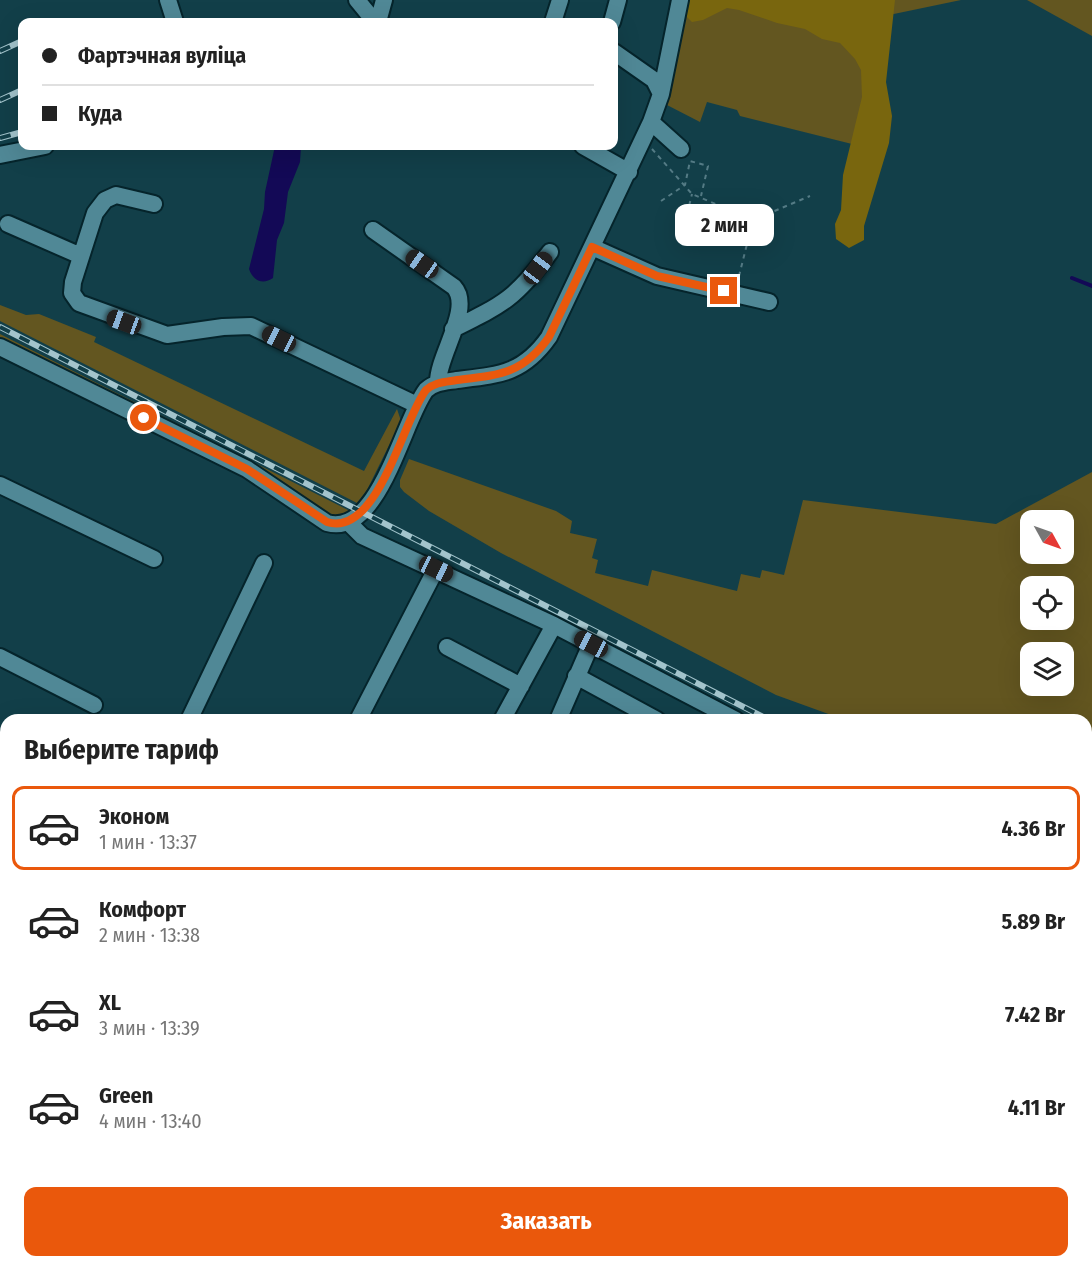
<!DOCTYPE html>
<html lang="ru">
<head>
<meta charset="utf-8">
<style>
  :root { --surface:#fff; --page:#f2f2f2; --text:#222; --muted:#767676; --line:#e0e0e0; --accent:#ea580c }
  body { margin:0; font-family:"Fira Sans Condensed",sans-serif; background:var(--page); color:var(--text); height:100vh; display:flex; flex-direction:column; font-size:22px; white-space:nowrap }
  * { box-sizing:border-box; margin:0 }
  p { font-size:20px; color:var(--muted) }
  .icon { flex:none; width:33px; height:33px; fill:none; stroke:currentColor; stroke-width:2; stroke-linecap:round; stroke-linejoin:round }
  .map { position:relative; flex:1; overflow:hidden }
  .panel { position:absolute; left:0px; top:714px; width:1092px; height:554px; display:flex; flex-direction:column; background:var(--surface); border-radius:18px 18px 0 0; box-shadow:0 6px 24px #0002 }
  .panel>* { flex:none }
  .hud { position:absolute; left:18px; top:18px; width:600px; height:132px; border-radius:12px; box-shadow:0 6px 24px #0002; display:grid; align-content:center; height:132px; padding:0 24px; background:var(--surface) }
  .needle { width:39px; rotate:130deg }
  .buttons { position:absolute; left:1020px; top:510px; display:grid; gap:12px }
  .buttons a { display:grid; place-items:center; width:54px; height:54px; border-radius:12px; background:var(--surface); box-shadow:0 6px 24px #0002; font-size:30px }
  .end { position:absolute; width:27px; height:27px; margin:-14px; border:8px solid #ea580c; background:#fff; box-shadow:0 0 0 3px #fff }
  .from { border-radius:50% }
  .bubble { position:absolute; height:42px; border-radius:12px; background:var(--surface); box-shadow:0 6px 24px #0002; font-size:20px; font-weight:700; line-height:42px; text-align:center }
  .car { position:absolute; width:18px; height:36px; margin:-18px -9px; border-radius:8px; box-shadow:0 0 4px 2px #0007; background:linear-gradient(#222 24%,#8ab4d8 0 40%,#222 0 76%,#8ab4d8 0 86%,#222 0) }
  .hud b { display:flex; align-items:center; gap:21px; height:57px; font-size:22px }
  .hud b+b { border-top:2px solid var(--line) }
  .hud i { width:15px; height:15px; background:var(--text) }
  ul { padding:0; list-style:none }
  li { display:flex; align-items:center; gap:18px; height:84px; margin:0 12px 9px; padding:0 12px; border:3px solid transparent; border-radius:12px }
  li div { flex:1 }
  li b { display:block; font-size:22px }
  li em { font-style:normal; font-weight:700 }
  li.selected { border-color:var(--accent) }
  li>.icon { width:54px; height:54px; stroke-width:1.5 }
  h2 { padding:0 24px; font-size:27px; line-height:72px }
  .primary-button { display:flex; gap:12px; margin-top:auto; padding:12px 24px }
  .primary-button a { flex:1; height:69px; border-radius:12px; background:var(--accent); color:#fff; font-size:24px; font-weight:700; line-height:69px; text-align:center }
  .map>svg:first-child { display:block }
</style>
</head>
<body>
<div class="map">
<svg width="1092" height="1267" viewBox="0 0 1092 1267">
  <rect width="100%" height="100%" fill="#123f49"/>
  <!-- green -->
  <path fill="#635620" fill-rule="evenodd" d="M 687,0 L 961,0 L 865,20 L 880,151 L 740,116 L 737,110 L 707,102 L 700,122 L 667,105 Z
    M 1027,0 L 1092,0 L 1092,36 Z
    M 0,305 L 26,315 L 39,314 L 96,337 L 94,342 L 364,471 L 397,409 L 401,421 L 367,490 L 357,503 L 0,321 Z
    M 0,334 L 350,511 L 339,518 L 324,514 L 0,341 Z
    M 409,459 L 556,511 L 572,521 L 570,533 L 597,539 L 592,558 L 598,560 L 595,573 L 648,586 L 652,570 L 737,591 L 741,574 L 760,578 L 762,570 L 784,575 L 803,500 L 996,524 L 1092,472 L 1092,843 L 1086,840 L 1086,720 L 845,720 L 776,695 L 501,553 L 429,511 L 404,492 L 400,487 L 400,480 ZM 1064,520 L 1064,554 L 1030,554 L 1030,520 ZM 1030,586 L 1064,586 L 1064,620 L 1030,620 ZM 1064,652 L 1064,686 L 1030,686 L 1030,652 Z
    M 0,828 L 6,830 L 6,1262 L 109,1262 L 104,1267 L 0,1267 Z
    M 1086,1055 L 1092,1055 L 1092,1267 L 123,1267 L 129,1262 L 1086,1262 Z"/>
  <!-- forest -->
  <path fill="#79660e" d="M 686,0 L 895,0 L 886,82 L 892,116 L 889,143 L 864,226 L 864,240 L 849,248 L 836,239 L 835,224 L 841,210 L 843,175 L 862,97 L 861,70 L 855,59 L 840,43 L 822,39 L 805,29 L 777,23 L 739,10 L 727,8 L 703,20 L 692,22 L 685,15 Z"/>
  <!-- water -->
  <path fill="#130956" d="M 275,146 L 301,146 L 300,162 L 288,192 L 284,223 L 277,240 L 273,278 C 263,285 253,281 249,269 L 264,209 L 265,192 Z"/>
  <g fill="none" stroke-linecap="round" stroke-linejoin="round">
    <!-- stream -->
    <path stroke="#130956" stroke-width="4" d="M 1072,278 L 1092,286
      M 114,1267 L 119,1262
      M 651,1267 L 652,1262"/>
    <defs>
      <path id="minor" d="M 168,0 L 175,22
        M 357,0 L 375,22
        M 378,22 L 384,0
        M 553,22 L 560,0
        M 612,22 L 618,0
        M 614,52 L 654,80 L 661,94
        M 651,122 L 681,149
        M 583,146 L 629,172
        M 0,155 L 45,146
        M 154,204 L 116,195 L 105,200 L 95,213 L 73,282 L 72,293 L 79,303 L 167,335 L 223,327 L 251,326 L 417,405
        M 8,224 L 81,256
        M 373,230 L 454,287 C 473,308 438,355 438,382
        M 592,247 L 657,276 L 769,302
        M 453,329 C 504,304 516,298 550,252
        M 0,347 L 247,469 L 327,523 C 379,538 403,420 426,390 C 435,382 445,382 457,380 C 499,375 523,374 549,337 L 651,122 L 661,94 L 680,0
        M 0,485 L 154,559
        M 348,522 L 362,536 L 554,625 L 736,720
        M 447,647 L 521,686
        M 0,657 L 94,705
        M 576,676 L 657,720
        M 189,720 L 264,563
        M 358,720 L 436,569
        M 502,720 L 554,625
        M 558,720 L 591,644
        M 1086,918 L 1092,923"/>
    </defs>
    <!-- minor casing -->
    <use href="#minor" stroke="#05242b" stroke-width="20"/>
    <!-- path -->
    <path stroke="#547b85" stroke-width="2" stroke-dasharray="4.5 4.5" stroke-linecap="butt" d="M 652,149 L 692,194 L 753,220
      M 661,201 L 685,185 L 690,161 L 708,166 L 701,196
      M 687,214 L 692,194
      M 739,276 L 753,220 L 810,196
      M 491,1267 L 492,1262
      M 556,1267 L 561,1262"/>
    <!-- minor -->
    <use href="#minor" stroke="#508896" stroke-width="16"/>
    <defs>
      <path id="rail" d="M 0,51 L 22,41
        M 0,100 L 22,90
        M 0,138 L 22,132
        M 0,327 L 769,720
        M 1086,883 L 1092,886"/>
    </defs>
    <!-- rail casing -->
    <use href="#rail" stroke="#a3c4cc" stroke-width="6"/>
    <!-- rail -->
    <use href="#rail" stroke="#123f49" stroke-width="4" stroke-dasharray="11" stroke-linecap="butt"/>
  </g>
  <g fill="none" stroke-linecap="round" stroke-linejoin="round">
    <!-- route -->
    <path stroke="#ea580c" stroke-width="8" d="M 144,418 L 247,469 L 327,522 C 378,538 403,419 426,390 C 435,382 445,382 457,380 C 499,375 523,374 549,337 L 592,247 L 657,276 L 724,291"/>
  </g>
</svg>
<div class="buttons">
<a><svg class="needle" viewBox="-14 -14 28 28"><path d="M0-13l5 13h-10z" fill="#e53935"/><path d="M0 13l5-13h-10z" fill="#767676"/></svg></a>
<a><svg class="icon" aria-label="locate" viewBox="0 0 24 24"><circle cx="12" cy="12" r="6"/><path d="M12 2v4M12 18v4M2 12h4M18 12h4"/></svg></a>
<a><svg class="icon" aria-label="layers" viewBox="0 0 24 24"><path d="M12 4l9 5-9 5-9-5zM3 14l9 5 9-5"/></svg></a>
</div>
<i class="end from" style="left:144px;top:418px"></i>
<i class="end" style="left:724px;top:291px"></i>
<div class="bubble" style="left:675px;top:204px;width:99px">2 мин</div>
<i class="car" style="left:422px;top:264px;rotate:305deg"></i>
<i class="car" style="left:538px;top:268px;rotate:37deg"></i>
<i class="car" style="left:124px;top:322px;rotate:290deg"></i>
<i class="car" style="left:279px;top:339px;rotate:296deg"></i>
<i class="car" style="left:436px;top:569px;rotate:115deg"></i>
<i class="car" style="left:591px;top:644px;rotate:298deg"></i>
<div class="hud">
<b><i class="from"></i>Фартэчная вуліца</b>
<b><i></i>Куда</b>
</div>
<section class="panel">
<h2>Выберите тариф</h2>
<ul>
<li class="selected"><svg class="icon" aria-label="car" viewBox="0 0 24 24"><path d="M5 17H2v-5l4-1 3-4h7l3 4 3 1v5h-3M9 17h6M6 11h13"/><circle cx="7" cy="17" r="2"/><circle cx="17" cy="17" r="2"/></svg><div><b>Эконом</b><p>1 мин · 13:37</p></div><em>4.36 Br</em></li>
<li><svg class="icon" aria-label="car" viewBox="0 0 24 24"><path d="M5 17H2v-5l4-1 3-4h7l3 4 3 1v5h-3M9 17h6M6 11h13"/><circle cx="7" cy="17" r="2"/><circle cx="17" cy="17" r="2"/></svg><div><b>Комфорт</b><p>2 мин · 13:38</p></div><em>5.89 Br</em></li>
<li><svg class="icon" aria-label="car" viewBox="0 0 24 24"><path d="M5 17H2v-5l4-1 3-4h7l3 4 3 1v5h-3M9 17h6M6 11h13"/><circle cx="7" cy="17" r="2"/><circle cx="17" cy="17" r="2"/></svg><div><b>XL</b><p>3 мин · 13:39</p></div><em>7.42 Br</em></li>
<li><svg class="icon" aria-label="car" viewBox="0 0 24 24"><path d="M5 17H2v-5l4-1 3-4h7l3 4 3 1v5h-3M9 17h6M6 11h13"/><circle cx="7" cy="17" r="2"/><circle cx="17" cy="17" r="2"/></svg><div><b>Green</b><p>4 мин · 13:40</p></div><em>4.11 Br</em></li>
</ul>
<div class="primary-button"><a>Заказать</a></div>
</section>
</div>
</body>
</html>
